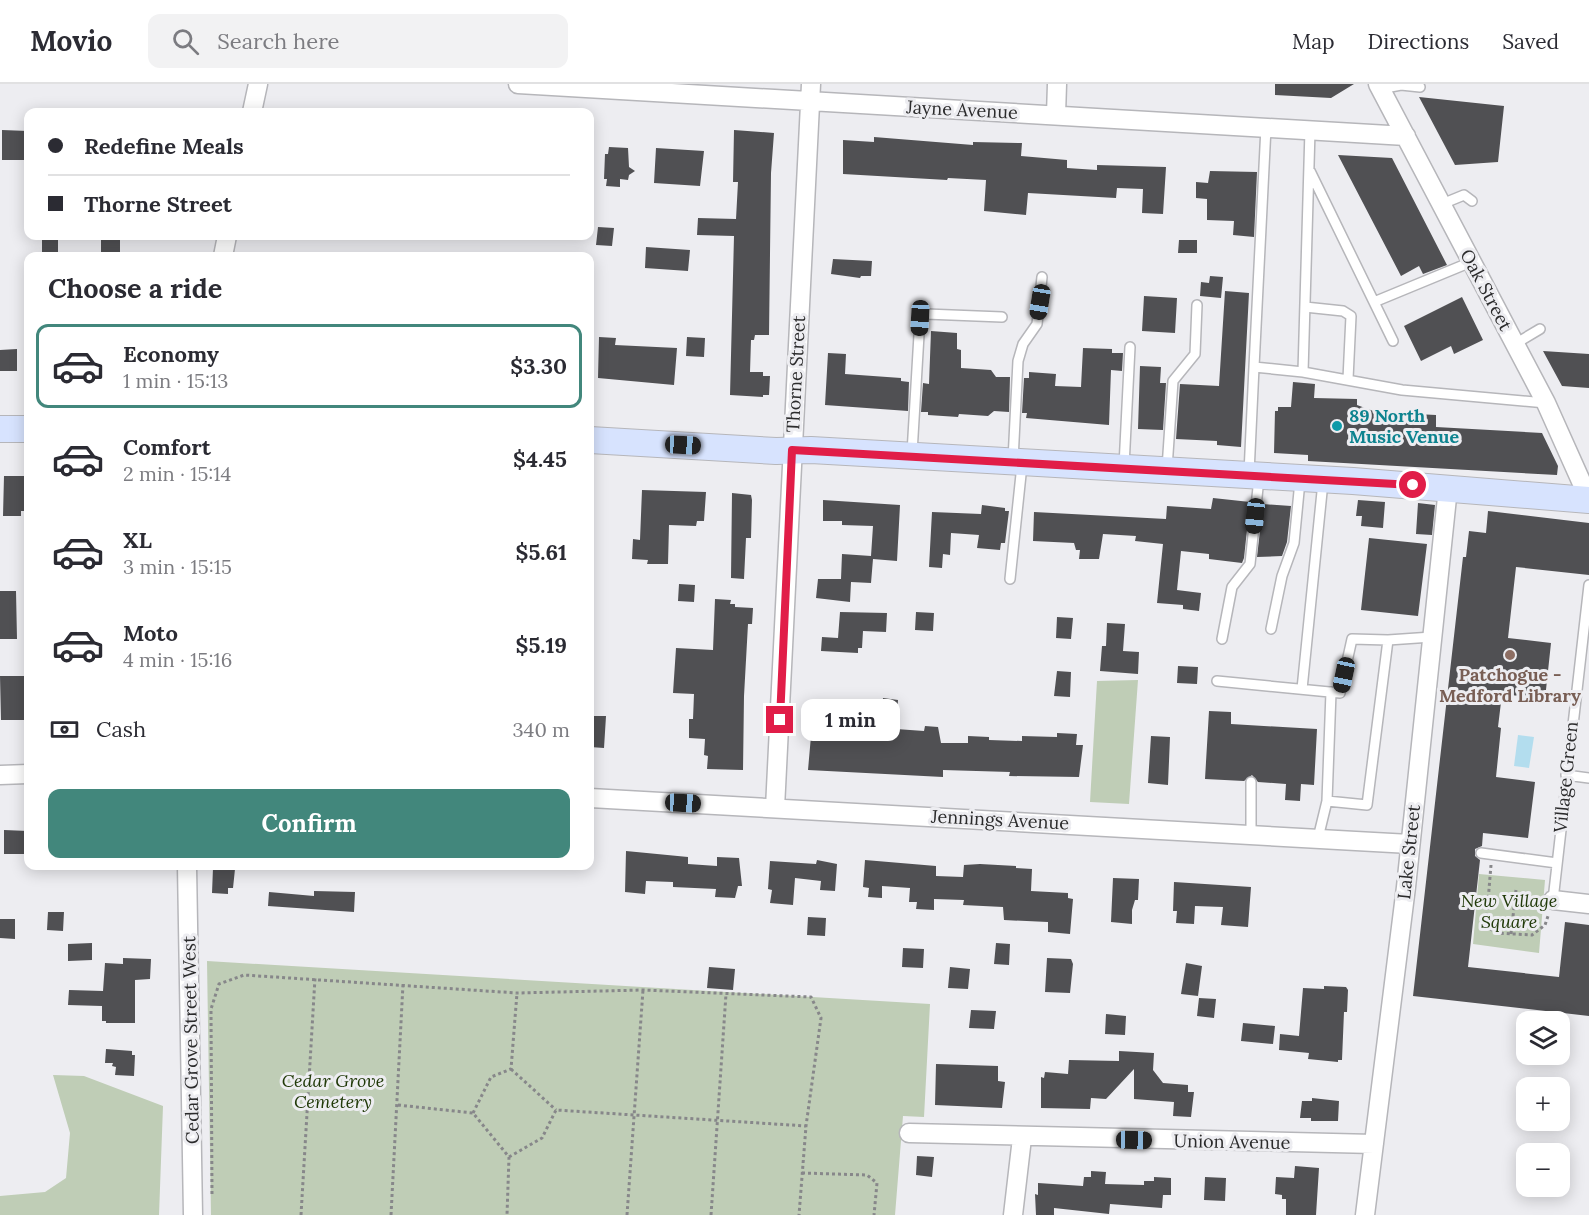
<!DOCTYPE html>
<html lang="en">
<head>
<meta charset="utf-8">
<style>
  :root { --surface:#fff; --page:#f2f2f3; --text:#2b2b33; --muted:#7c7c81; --line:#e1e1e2; --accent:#42877c }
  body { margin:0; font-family:Lora,serif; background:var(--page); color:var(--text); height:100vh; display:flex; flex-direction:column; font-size:22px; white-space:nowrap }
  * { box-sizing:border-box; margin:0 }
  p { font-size:20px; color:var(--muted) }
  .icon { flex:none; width:33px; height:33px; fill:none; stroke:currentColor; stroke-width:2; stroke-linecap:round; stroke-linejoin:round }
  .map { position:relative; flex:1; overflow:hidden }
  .side { position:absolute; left:24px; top:168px; width:570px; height:618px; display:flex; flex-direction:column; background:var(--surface); border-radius:12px; box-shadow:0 3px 15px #0003 }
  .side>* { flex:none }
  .banner { position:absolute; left:24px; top:24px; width:570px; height:132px; border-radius:12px; box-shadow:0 3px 15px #0003; display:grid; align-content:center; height:132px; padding:0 24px; background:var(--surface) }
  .tools { position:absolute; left:1516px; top:927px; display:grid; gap:12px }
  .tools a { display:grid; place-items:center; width:54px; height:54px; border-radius:12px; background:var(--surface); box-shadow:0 3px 15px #0003; font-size:30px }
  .end { position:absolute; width:27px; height:27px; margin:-14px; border:8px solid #e11d48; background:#fff; box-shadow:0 0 0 3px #fff }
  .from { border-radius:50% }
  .bubble { position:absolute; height:42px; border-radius:12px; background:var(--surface); box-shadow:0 3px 15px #0003; font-size:20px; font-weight:800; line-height:42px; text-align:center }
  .car { position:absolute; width:18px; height:36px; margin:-18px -9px; border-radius:8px; box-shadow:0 0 4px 2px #0007; background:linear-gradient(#222 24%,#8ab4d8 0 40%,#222 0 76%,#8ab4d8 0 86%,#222 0) }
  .banner b { display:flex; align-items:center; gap:21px; height:57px; font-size:22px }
  .banner b+b { border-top:2px solid var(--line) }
  .banner i { width:15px; height:15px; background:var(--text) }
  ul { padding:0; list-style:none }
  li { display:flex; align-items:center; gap:18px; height:84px; margin:0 12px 9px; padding:0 12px; border:3px solid transparent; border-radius:12px }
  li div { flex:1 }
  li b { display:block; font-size:22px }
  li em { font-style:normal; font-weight:800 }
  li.on { border-color:var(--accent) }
  li>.icon { width:54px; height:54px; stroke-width:1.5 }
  h2 { padding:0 24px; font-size:27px; line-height:72px }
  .pay { display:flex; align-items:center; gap:15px; height:66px; padding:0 24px; font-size:22px }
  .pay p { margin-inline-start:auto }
  .button { display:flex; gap:12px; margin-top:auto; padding:12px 24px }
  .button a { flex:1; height:69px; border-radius:12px; background:var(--accent); color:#fff; font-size:24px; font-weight:800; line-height:69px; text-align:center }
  header { display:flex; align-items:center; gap:36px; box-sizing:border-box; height:84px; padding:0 30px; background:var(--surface); border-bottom:2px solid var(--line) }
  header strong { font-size:28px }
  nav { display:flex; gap:33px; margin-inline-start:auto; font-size:21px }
  .search { width:420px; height:54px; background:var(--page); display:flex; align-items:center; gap:15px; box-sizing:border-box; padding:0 21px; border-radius:12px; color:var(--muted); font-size:22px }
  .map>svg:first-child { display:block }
</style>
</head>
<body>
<header>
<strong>Movio</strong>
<div class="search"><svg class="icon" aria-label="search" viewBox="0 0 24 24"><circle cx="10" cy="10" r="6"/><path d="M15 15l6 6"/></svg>Search here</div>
<nav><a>Map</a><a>Directions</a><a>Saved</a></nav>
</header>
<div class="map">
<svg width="1589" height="1131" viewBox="0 0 1589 1131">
  <rect width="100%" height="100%" fill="#ededf1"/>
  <!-- green -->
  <path fill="#bfcdb6" d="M 1138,596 L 1129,720 L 1090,718 L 1097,597 Z
    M 1479,790 L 1545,796 L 1539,869 L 1473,860 Z
    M 207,877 L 930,920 L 924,1033 L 903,1032 L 895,1131 L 211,1131 Z
    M 53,991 L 84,992 L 163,1022 L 159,1131 L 0,1131 L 0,1112 L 45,1108 L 66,1094 L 70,1049 Z"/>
  <!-- water -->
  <path fill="#b3ddee" d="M 1518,651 L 1534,653 L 1529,684 L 1514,682 Z"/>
  <!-- building -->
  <path fill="#505053" d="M 1275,0 L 1354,0 L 1331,14 L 1275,11 Z
    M 1419,13 L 1504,22 L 1498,78 L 1455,81 Z
    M 2,46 L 28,47 L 28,76 L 2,76 Z
    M 734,46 L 774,49 L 771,89 L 769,251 L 755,251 L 754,256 L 751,256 L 750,288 L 763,288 L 763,292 L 770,292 L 769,311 L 763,311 L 763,313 L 730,311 L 734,152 L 697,151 L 698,134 L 736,135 L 738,98 L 733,98 Z
    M 874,53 L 973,61 L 973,58 L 1022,59 L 1021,72 L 1067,76 L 1067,84 L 1097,86 L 1097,81 L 1166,83 L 1163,130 L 1142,129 L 1143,105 L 1117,104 L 1116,114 L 1028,109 L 1026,131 L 984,127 L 986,96 L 948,94 L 947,96 L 843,90 L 843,56 L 874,58 Z
    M 609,63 L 628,64 L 629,83 L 635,87 L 629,91 L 628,96 L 620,95 L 620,103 L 606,102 L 607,95 L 604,95 L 605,70 L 608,70 Z
    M 656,64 L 704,67 L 700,102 L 654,99 Z
    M 1338,71 L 1392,74 L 1447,181 L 1423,190 L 1419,182 L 1401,192 Z
    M 1210,87 L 1257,88 L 1254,153 L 1233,151 L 1234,137 L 1207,136 L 1207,115 L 1196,114 L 1196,98 L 1208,99 Z
    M 598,143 L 614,144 L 612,162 L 596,161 Z
    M 42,152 L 58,152 L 58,172 L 42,172 Z
    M 101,152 L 120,152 L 120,172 L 101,172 Z
    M 1179,156 L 1197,156 L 1197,169 L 1178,169 Z
    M 646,163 L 690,166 L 688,187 L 645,184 Z
    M 833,175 L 872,177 L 871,192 L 861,192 L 860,194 L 831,190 Z
    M 1210,192 L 1223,193 L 1221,214 L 1200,212 L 1201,198 L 1209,199 Z
    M 1225,207 L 1249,209 L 1241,363 L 1217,361 L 1217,357 L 1176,355 L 1180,300 L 1219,302 Z
    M 1144,212 L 1177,214 L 1175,249 L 1142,247 Z
    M 1462,213 L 1483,256 L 1454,270 L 1451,262 L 1421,277 L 1404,242 Z
    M 931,247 L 957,249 L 957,265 L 961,266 L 961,284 L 991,286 L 996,293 L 1010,293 L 1009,328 L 994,327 L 988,332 L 959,330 L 958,333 L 928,331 L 928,328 L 921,328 L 923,299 L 929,300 Z
    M 599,253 L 616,254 L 615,261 L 677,264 L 674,301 L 598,294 Z
    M 687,253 L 705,254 L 704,273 L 686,272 Z
    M 1083,264 L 1112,265 L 1112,269 L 1123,269 L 1122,287 L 1111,286 L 1109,341 L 1026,334 L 1027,329 L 1022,329 L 1024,294 L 1029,294 L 1029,288 L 1056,290 L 1055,302 L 1081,303 Z
    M 17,265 L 17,287 L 0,287 L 0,266 Z
    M 1543,267 L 1589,270 L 1589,304 L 1562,302 Z
    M 828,269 L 846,270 L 845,290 L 901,294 L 901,297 L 909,298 L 908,327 L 825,321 Z
    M 1140,282 L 1161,283 L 1160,299 L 1166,299 L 1163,346 L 1138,345 Z
    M 1293,298 L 1315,300 L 1314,314 L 1357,315 L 1357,321 L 1376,328 L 1436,331 L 1436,343 L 1542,349 L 1558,382 L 1557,391 L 1308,377 L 1308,371 L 1274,369 L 1275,327 L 1278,327 L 1278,323 L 1291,323 Z
    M 4,392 L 28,392 L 28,427 L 21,427 L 21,432 L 3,432 Z
    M 642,406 L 706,408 L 704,437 L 697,437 L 696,442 L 669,441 L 668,480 L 647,480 L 648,476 L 632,475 L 633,455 L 640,456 Z
    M 732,409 L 751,411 L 752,416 L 751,454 L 746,454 L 744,495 L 731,494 Z
    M 1213,414 L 1250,418 L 1244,474 L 1242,479 L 1209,475 L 1209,470 L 1181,467 L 1177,506 L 1201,509 L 1199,527 L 1183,525 L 1183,521 L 1157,519 L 1163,460 L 1135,457 L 1136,452 L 1103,450 L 1099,475 L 1079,475 L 1080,466 L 1076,466 L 1074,459 L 1033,457 L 1034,428 L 1166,435 L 1167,422 L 1211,425 Z
    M 823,416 L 900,421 L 897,477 L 873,475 L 871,499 L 851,498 L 850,518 L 816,514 L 818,495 L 841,495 L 842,470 L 871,472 L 873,442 L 842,441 L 842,437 L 823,437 Z
    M 1358,416 L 1385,418 L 1383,444 L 1361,442 L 1362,432 L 1356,432 Z
    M 1418,419 L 1435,421 L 1432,451 L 1416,450 Z
    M 1263,420 L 1291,422 L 1287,458 L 1282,472 L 1257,473 Z
    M 982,421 L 1005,424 L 1005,427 L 1009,427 L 1005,459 L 1001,459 L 1000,466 L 977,464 L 979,451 L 951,449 L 950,471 L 943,470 L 942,484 L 929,483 L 932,428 L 981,430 Z
    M 1488,427 L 1589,439 L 1589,491 L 1516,483 L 1508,554 L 1551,559 L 1545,615 L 1502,610 L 1498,643 L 1501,644 L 1496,693 L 1535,698 L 1528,754 L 1483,749 L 1482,762 L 1475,765 L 1475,772 L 1480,776 L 1468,883 L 1559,893 L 1565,838 L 1589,841 L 1589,932 L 1413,912 L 1463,473 L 1466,473 L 1469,447 L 1486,449 Z
    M 1369,454 L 1427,460 L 1418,532 L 1361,526 Z
    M 679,500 L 695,501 L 694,518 L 678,517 Z
    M 0,507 L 16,507 L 17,555 L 0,555 Z
    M 715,515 L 731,516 L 730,520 L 735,520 L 735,523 L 753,524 L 752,540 L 748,540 L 744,612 L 743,686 L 707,685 L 708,672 L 704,671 L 705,655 L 689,654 L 689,635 L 693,635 L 694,610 L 673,609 L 676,564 L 713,566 Z
    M 840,528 L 887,529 L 886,548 L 863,547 L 862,564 L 858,564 L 858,569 L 821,567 L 822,553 L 838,554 Z
    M 916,528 L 934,529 L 933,547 L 915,546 Z
    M 1057,533 L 1073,534 L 1071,555 L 1056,554 Z
    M 1107,539 L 1125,540 L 1123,567 L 1139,568 L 1138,590 L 1100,587 L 1102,562 L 1106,562 Z
    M 1178,582 L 1198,583 L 1197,600 L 1177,599 Z
    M 1057,587 L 1071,588 L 1070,613 L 1054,612 Z
    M 0,592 L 28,592 L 28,636 L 1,636 Z
    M 883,614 L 898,616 L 896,645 L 924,647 L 925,642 L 938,643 L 941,659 L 968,659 L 968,652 L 989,653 L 989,656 L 1022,657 L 1022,652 L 1057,653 L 1057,649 L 1077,650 L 1076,661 L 1083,661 L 1079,693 L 1009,692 L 1010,688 L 943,686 L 943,693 L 808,686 L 811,652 L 812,648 L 822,649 L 824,616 L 841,617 L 840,646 L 880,649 Z
    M 1209,627 L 1231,628 L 1231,640 L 1317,645 L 1314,701 L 1301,700 L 1300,717 L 1285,716 L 1286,700 L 1258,698 L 1252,691 L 1244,697 L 1205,695 Z
    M 590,632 L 606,632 L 604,664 L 590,663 Z
    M 1151,652 L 1170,653 L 1168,701 L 1148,699 Z
    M 4,746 L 28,747 L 28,770 L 4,770 Z
    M 626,767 L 688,773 L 688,780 L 717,782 L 717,773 L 739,774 L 742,802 L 738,802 L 735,814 L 715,813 L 716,805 L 673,803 L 673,798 L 646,797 L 645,810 L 625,808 Z
    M 817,776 L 837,780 L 835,807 L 820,806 L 821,797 L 795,794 L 793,821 L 770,819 L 772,806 L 768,805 L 770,777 L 816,780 Z
    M 865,776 L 936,782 L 936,792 L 963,793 L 964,781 L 980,780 L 1016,782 L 1016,784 L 1032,785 L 1031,807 L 1068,809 L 1068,814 L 1073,815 L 1070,850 L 1048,848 L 1048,838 L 1004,836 L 1003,823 L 963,821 L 964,816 L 934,815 L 934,826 L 916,825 L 917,818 L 909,818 L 910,804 L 882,802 L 882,814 L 868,813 L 869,804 L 863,803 Z
    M 213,784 L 235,785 L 233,804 L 228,804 L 228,810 L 212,809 Z
    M 1113,794 L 1139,795 L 1138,816 L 1135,816 L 1132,826 L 1132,840 L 1111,838 Z
    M 1174,798 L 1251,803 L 1248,843 L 1221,841 L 1223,823 L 1195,822 L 1194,840 L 1176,839 L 1177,827 L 1173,827 Z
    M 314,807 L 355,808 L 354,828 L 268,822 L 269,808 L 314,812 Z
    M 48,828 L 64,828 L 63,847 L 47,846 Z
    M 808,833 L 826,834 L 825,852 L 807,851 Z
    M 0,835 L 15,835 L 15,855 L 0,854 Z
    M 92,859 L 92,876 L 68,877 L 68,860 Z
    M 996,859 L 1010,860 L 1009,881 L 994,880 Z
    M 903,864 L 924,865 L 923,884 L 902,883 Z
    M 123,874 L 151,875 L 150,895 L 135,896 L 135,939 L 106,939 L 106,937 L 102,937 L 102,922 L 68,921 L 69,906 L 103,907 L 105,879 L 123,880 Z
    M 1047,874 L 1071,875 L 1073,880 L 1070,909 L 1045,908 Z
    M 1186,879 L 1202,882 L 1198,912 L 1181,910 Z
    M 709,883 L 735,885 L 733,906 L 707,904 Z
    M 950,883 L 970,885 L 968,905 L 948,904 Z
    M 1324,902 L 1346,903 L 1348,906 L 1347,928 L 1344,928 L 1342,976 L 1338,976 L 1338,978 L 1308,975 L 1309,969 L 1279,966 L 1280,950 L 1299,952 L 1303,904 L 1324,905 Z
    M 1199,914 L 1216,915 L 1214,934 L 1197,932 Z
    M 971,926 L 996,927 L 994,945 L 969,944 Z
    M 1106,930 L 1126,932 L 1125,951 L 1105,950 Z
    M 1243,939 L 1275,942 L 1273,960 L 1241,957 Z
    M 106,965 L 132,967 L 132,971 L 135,971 L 134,992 L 115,991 L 116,983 L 112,982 L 113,979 L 105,979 Z
    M 1119,967 L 1154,969 L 1153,986 L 1163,999 L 1188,1001 L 1188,1008 L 1194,1008 L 1191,1033 L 1173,1032 L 1174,1018 L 1134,1015 L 1134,985 L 1106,1015 L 1091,1014 L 1090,1025 L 1041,1024 L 1041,993 L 1044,994 L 1045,988 L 1068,990 L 1069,976 L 1119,977 Z
    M 936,980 L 998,982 L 998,997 L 1005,998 L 1002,1024 L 935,1021 Z
    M 1312,1014 L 1339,1017 L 1338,1037 L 1311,1037 L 1311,1034 L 1300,1034 L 1302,1017 L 1312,1017 Z
    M 917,1072 L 934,1073 L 932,1093 L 916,1091 Z
    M 1295,1082 L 1319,1084 L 1316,1131 L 1286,1131 L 1286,1115 L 1282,1115 L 1282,1111 L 1275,1110 L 1276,1093 L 1294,1094 Z
    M 1091,1087 L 1106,1088 L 1105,1100 L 1144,1101 L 1144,1097 L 1154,1097 L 1154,1093 L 1171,1094 L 1171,1111 L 1163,1111 L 1162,1124 L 1110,1120 L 1109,1130 L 1054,1124 L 1054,1131 L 1036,1131 L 1035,1110 L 1038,1111 L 1038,1099 L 1083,1102 L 1084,1093 L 1091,1093 Z
    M 1205,1093 L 1226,1094 L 1225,1117 L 1204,1116 Z"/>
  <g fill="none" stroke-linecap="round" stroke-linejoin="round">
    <defs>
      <path id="lane" d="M 1380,5 L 1401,1 L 1420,3
        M 1310,87 L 1393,257
        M 1442,120 L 1464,111 L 1472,117
        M 1374,218 L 1471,178
        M 1305,223 L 1343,227 L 1351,232 L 1348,295
        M 1515,260 L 1540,245
        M 1254,283 L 1266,43
        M 1303,288 L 1402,306 L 1546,319
        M 912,369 L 920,234 L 926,230 L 1002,233
        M 1013,376 L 1018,277 L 1023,260 L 1037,240 L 1042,193
        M 1124,382 L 1130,263
        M 1167,384 L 1173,297 L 1195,270 L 1197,221
        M 1249,389 L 1254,283 L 1303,288 L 1310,46
        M 1010,495 L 1022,381
        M 1271,545 L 1282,492 L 1294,459 L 1300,397
        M 1222,555 L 1232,503 L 1250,480 L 1259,394
        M 1388,556 L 1432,553
        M 1217,597 L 1340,609 L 1352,555 L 1388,556 L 1367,721 L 1327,717 L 1318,754
        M 1302,605 L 1323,398
        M 1566,691 L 1589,694
        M 1251,698 L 1251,750
        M 1327,717 L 1331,608
        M 1481,769 L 1557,779
        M 1553,816 L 1589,501"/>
      <path id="street" d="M 518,0 L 1406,52
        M 1378,0 L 1546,319 L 1589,415
        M 252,28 L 258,0
        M 1056,31 L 1057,0
        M 223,172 L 227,152
        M 0,691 L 28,690
        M 590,714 L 1410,760
        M 775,724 L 811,0
        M 187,782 L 193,1131
        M 1553,816 L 1589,820
        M 909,1049 L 1374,1060
        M 1013,1131 L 1022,1054
        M 1365,1131 L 1406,803 L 1448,404"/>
      <path id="secondary" d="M 0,345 L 28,345
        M 590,356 L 776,367 L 811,366 L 1353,397 L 1589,416"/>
    </defs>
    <!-- lane casing -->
    <use href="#lane" stroke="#b6b6ba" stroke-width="12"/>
    <!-- street casing -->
    <use href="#street" stroke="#b6b6ba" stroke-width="21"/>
    <!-- secondary casing -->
    <use href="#secondary" stroke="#b6b6ba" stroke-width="28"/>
    <!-- path -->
    <path stroke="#87878a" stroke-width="3" stroke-dasharray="3 3" stroke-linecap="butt" d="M 1491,781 L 1486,842 L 1497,849 L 1532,851 L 1545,841 L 1548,832
      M 1511,850 L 1516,806
      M 511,985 L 556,1026
      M 398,1021 L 473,1029 L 509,1073 L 507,1131
      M 473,1029 L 491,993 L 511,985 L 517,909
      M 509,1073 L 542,1054 L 556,1026 L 806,1042
      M 802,1089 L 867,1091 L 877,1099 L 874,1131
      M 212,1110 L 211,925 L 219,900 L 244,891 L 517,909 L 643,906 L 811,913 L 821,934 L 806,1042 L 799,1131
      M 301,1131 L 315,894
      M 391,1131 L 403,900
      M 627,1131 L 643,906
      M 711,1131 L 726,910"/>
    <!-- lane -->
    <use href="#lane" stroke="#fff" stroke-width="9"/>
    <!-- street -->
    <use href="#street" stroke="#fff" stroke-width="18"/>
    <!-- secondary -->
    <use href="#secondary" stroke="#d7e3fe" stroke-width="26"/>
  </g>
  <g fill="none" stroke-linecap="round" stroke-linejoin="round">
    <!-- route -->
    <path stroke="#e11d48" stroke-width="8" d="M 780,636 L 792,366 L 1413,401"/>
  </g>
  <!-- markers -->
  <circle fill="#0f9aa8" stroke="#ededf1" stroke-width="2" cx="1337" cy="342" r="6"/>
  <circle fill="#8d6e63" stroke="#ededf1" stroke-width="2" cx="1510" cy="571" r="6"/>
  <g text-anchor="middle" stroke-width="6" stroke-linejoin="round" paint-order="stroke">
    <!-- street labels -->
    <g font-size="18" fill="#2b2b2c" stroke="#ededf1">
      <text transform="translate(962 26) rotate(3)" y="6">Jayne Avenue</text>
      <text transform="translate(1486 206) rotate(62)" y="6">Oak Street</text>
      <text transform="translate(796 290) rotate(-87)" y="6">Thorne Street</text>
      <text transform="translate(1566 693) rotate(-84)" y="6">Village Green</text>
      <text transform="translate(1000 736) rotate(3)" y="6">Jennings Avenue</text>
      <text transform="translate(1409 768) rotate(-84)" y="6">Lake Street</text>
      <text transform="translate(191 956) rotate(-91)" y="6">Cedar Grove Street West</text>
      <text transform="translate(1232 1058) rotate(1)" y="6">Union Avenue</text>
    </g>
    <!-- culture labels -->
    <g font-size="18" font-weight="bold" fill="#0d838f" stroke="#ededf1" text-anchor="start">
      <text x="1349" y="338">89 North<tspan x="1349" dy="21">Music Venue</tspan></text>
    </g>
    <!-- education labels -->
    <g font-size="18" font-weight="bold" fill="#785e54" stroke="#ededf1">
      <text x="1510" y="597">Patchogue -<tspan x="1510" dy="21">Medford Library</tspan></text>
    </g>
    <!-- park labels -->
    <g font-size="18" font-style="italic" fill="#213a09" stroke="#ededf1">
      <text x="1509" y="823">New Village<tspan x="1509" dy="21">Square</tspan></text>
      <text x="333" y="1003">Cedar Grove<tspan x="333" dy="21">Cemetery</tspan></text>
    </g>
  </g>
</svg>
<div class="tools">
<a><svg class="icon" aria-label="layers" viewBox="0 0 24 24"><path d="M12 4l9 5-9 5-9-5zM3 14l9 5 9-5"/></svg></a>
<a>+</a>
<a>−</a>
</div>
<i class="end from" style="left:1413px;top:401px"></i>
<i class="end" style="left:780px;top:636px"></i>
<div class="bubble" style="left:801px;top:615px;width:99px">1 min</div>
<i class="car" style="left:1040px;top:218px;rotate:189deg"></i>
<i class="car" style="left:920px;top:234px;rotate:183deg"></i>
<i class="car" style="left:683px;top:361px;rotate:93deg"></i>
<i class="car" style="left:1255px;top:432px;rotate:186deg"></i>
<i class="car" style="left:1344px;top:591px;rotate:192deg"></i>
<i class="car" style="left:683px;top:719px;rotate:93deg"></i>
<i class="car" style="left:1134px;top:1056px;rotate:91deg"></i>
<div class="banner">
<b><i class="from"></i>Redefine Meals</b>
<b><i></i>Thorne Street</b>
</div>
<section class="side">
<h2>Choose a ride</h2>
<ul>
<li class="on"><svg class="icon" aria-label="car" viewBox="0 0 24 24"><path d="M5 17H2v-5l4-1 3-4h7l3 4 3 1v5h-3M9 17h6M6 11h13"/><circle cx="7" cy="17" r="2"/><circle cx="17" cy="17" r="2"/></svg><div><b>Economy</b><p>1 min · 15:13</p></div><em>$3.30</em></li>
<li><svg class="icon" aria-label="car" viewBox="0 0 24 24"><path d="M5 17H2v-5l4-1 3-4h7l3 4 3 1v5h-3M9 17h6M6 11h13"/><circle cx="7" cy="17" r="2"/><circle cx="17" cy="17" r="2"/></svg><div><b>Comfort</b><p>2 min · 15:14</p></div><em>$4.45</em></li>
<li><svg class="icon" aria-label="car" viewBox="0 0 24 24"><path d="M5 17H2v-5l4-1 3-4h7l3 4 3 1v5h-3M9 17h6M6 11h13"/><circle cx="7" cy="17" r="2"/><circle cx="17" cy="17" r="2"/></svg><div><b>XL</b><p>3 min · 15:15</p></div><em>$5.61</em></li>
<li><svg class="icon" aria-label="car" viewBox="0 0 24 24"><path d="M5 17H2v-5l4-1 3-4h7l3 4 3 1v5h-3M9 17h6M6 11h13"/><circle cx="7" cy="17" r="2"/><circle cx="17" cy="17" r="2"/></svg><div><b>Moto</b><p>4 min · 15:16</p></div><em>$5.19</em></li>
</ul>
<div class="pay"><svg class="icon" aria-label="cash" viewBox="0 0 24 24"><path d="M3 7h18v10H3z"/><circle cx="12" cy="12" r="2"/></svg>Cash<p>340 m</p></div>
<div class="button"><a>Confirm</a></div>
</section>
</div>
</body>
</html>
